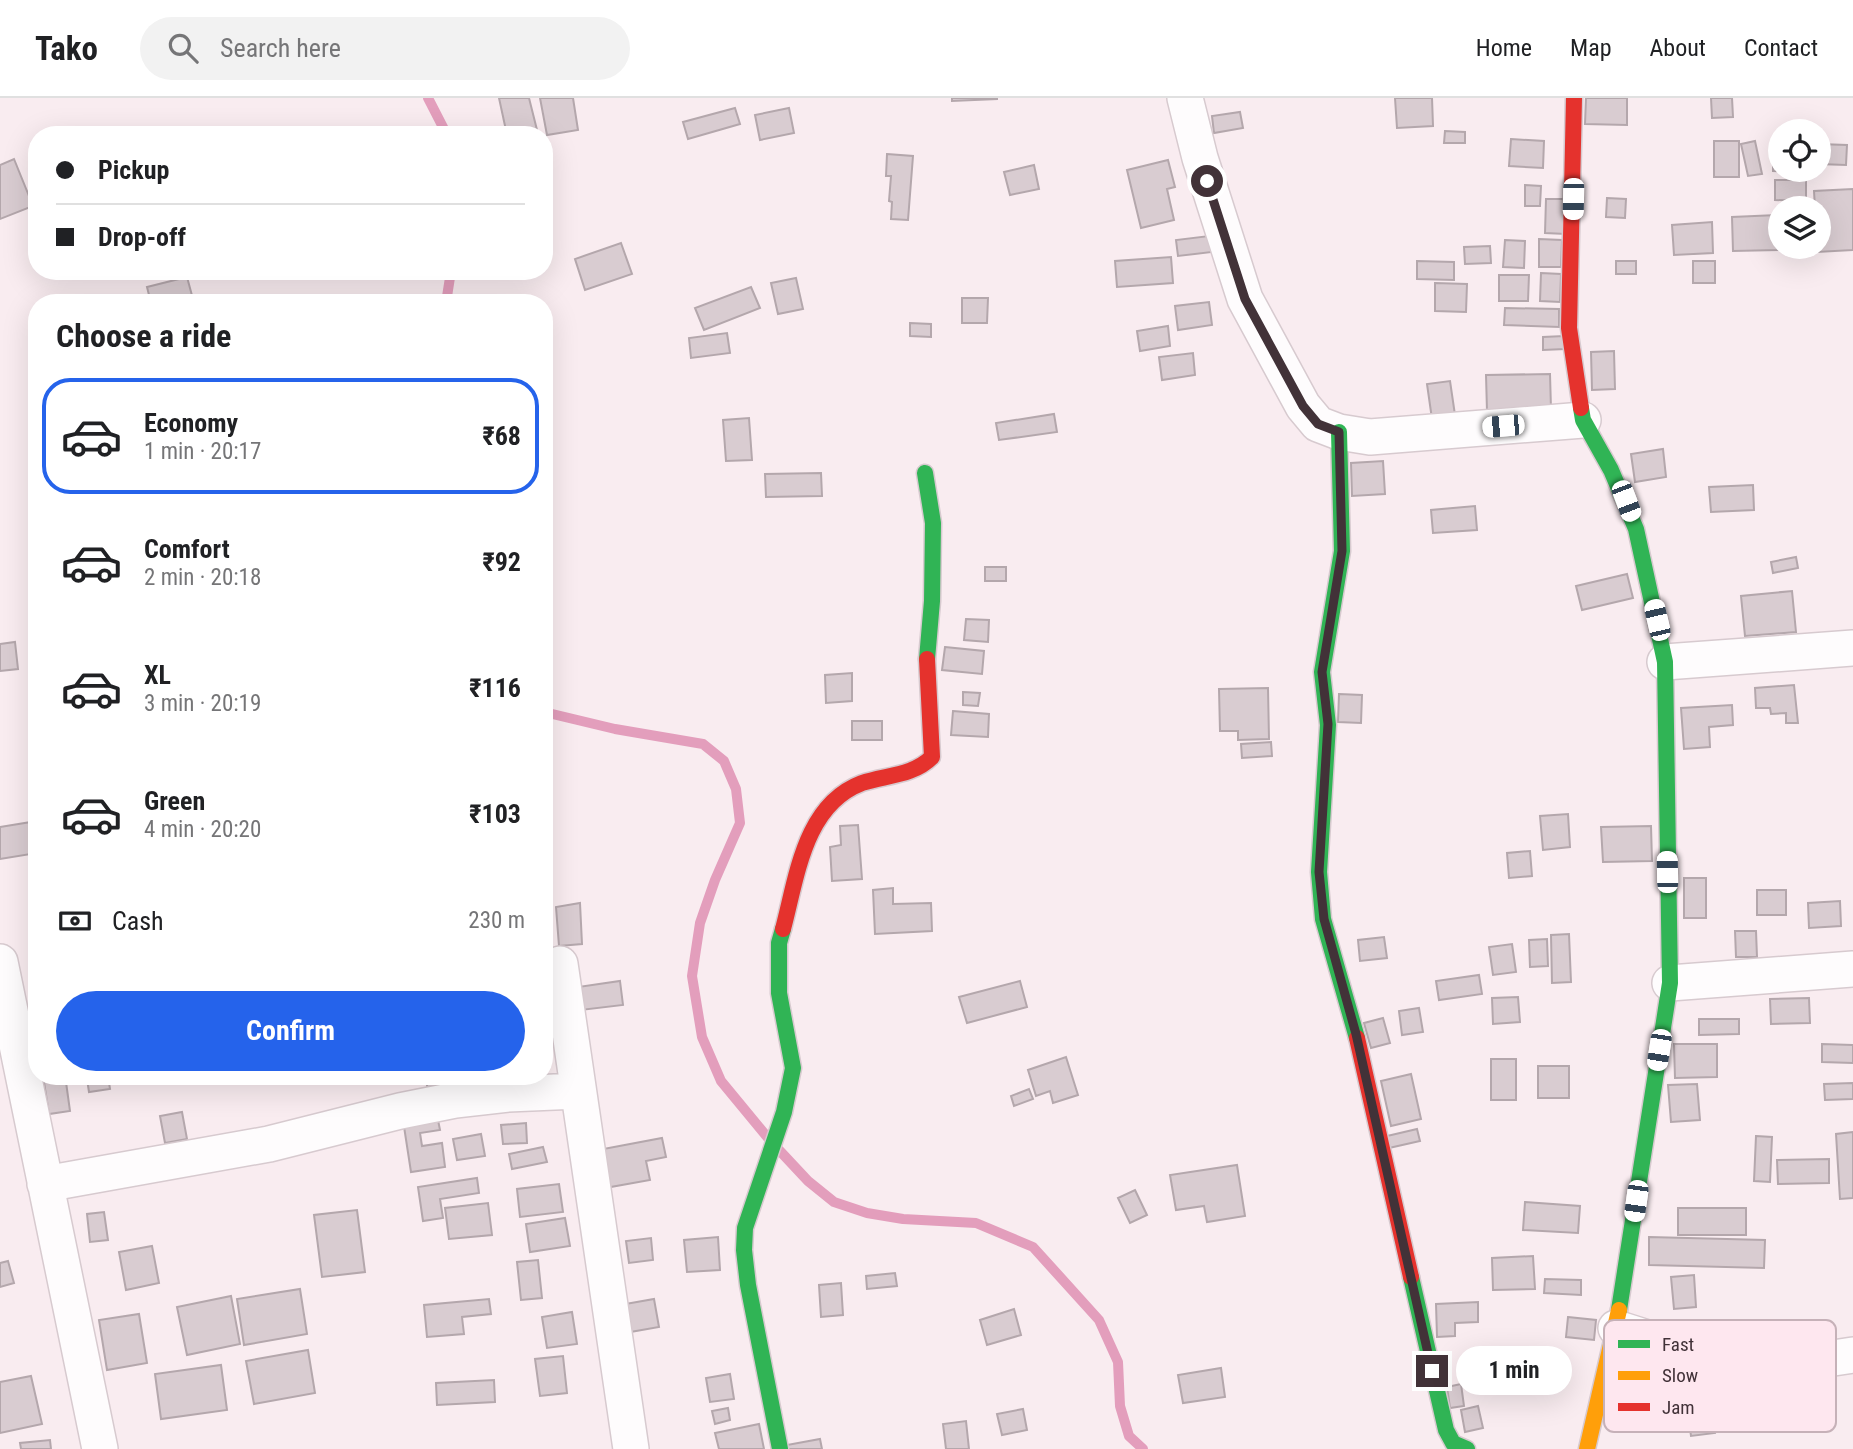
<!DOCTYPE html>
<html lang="en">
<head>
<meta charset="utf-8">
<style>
  :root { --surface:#fff; --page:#f2f2f2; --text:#202124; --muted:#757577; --line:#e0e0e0; --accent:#2563eb }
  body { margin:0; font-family:"Roboto Condensed",sans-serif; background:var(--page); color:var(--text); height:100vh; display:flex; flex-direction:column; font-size:26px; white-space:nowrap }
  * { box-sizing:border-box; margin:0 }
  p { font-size:23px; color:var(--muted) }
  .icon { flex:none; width:38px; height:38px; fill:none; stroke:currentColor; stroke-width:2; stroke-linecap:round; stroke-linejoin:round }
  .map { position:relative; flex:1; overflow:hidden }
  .side { position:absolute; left:28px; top:196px; width:525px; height:791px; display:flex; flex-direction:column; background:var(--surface); border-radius:28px; box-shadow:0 7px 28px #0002 }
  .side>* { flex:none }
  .top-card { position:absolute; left:28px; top:28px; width:525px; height:154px; border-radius:28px; box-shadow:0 7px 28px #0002; display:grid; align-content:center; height:154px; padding:0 28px; background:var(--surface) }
  .tools { position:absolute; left:1768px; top:21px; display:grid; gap:14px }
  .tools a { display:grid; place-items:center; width:63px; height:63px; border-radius:50%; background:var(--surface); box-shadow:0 7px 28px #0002; font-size:35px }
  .end { position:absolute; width:32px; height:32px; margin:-16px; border:9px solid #423238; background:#fff; box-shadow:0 0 0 4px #fff }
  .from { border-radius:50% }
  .bubble { position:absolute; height:49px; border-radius:24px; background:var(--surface); box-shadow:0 7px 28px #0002; font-size:23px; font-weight:700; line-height:49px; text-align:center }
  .car { position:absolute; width:21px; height:42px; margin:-21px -10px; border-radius:9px; box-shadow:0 0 5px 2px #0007; background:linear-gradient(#fff 24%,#345 0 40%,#fff 0 76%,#345 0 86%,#fff 0) }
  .top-card b { display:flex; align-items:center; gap:24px; height:66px; font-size:26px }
  .top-card b+b { border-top:2px solid var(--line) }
  .top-card i { width:18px; height:18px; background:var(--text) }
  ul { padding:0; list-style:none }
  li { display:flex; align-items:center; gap:21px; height:116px; margin:0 14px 10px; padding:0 14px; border:4px solid transparent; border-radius:28px }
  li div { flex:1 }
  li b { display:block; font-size:26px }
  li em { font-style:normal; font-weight:700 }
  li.active { border-color:var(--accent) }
  li>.icon { width:63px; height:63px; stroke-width:1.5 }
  h2 { padding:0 28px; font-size:32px; line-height:84px }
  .pay { display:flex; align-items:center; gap:18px; height:77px; padding:0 28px; font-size:26px }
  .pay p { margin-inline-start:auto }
  .cta { display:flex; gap:14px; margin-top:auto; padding:14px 28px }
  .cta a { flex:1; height:80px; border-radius:42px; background:var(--accent); color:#fff; font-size:28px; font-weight:700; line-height:80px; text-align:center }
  header { display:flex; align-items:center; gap:42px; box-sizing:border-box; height:98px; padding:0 35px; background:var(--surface); border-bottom:2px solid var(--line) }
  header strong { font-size:33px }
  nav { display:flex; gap:38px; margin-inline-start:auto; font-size:24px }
  .search { width:490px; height:63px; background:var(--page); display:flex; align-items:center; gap:18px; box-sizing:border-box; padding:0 24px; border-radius:38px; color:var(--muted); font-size:26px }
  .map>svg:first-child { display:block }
</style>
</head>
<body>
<header>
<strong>Tako</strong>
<div class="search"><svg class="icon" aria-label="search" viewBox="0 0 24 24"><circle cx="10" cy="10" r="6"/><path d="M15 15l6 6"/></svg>Search here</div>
<nav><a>Home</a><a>Map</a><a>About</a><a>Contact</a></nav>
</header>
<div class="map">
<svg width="1853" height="1351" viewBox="0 0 1853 1351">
  <rect width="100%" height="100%" fill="#f9ecf0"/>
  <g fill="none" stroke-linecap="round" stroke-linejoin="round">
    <!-- stream -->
    <path stroke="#e39ebc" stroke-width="10" d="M 428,0 L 447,37
      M 446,205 L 451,173
      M 544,614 L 615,631 L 703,646 L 724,663 L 736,691 L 740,725 L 715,782 L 700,825 L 692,878 L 702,939 L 721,983 L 768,1040
      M 779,1052 L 808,1083 L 834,1104 L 867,1115 L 903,1121 L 976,1125 L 1033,1149 L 1099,1222 L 1118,1264 L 1120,1308 L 1129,1338 L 1143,1351"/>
  </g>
  <!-- building -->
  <path fill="#d9ccd1" stroke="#b4a7ac" stroke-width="2" d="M 499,0 L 529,0 L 537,32 L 507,37 Z
    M 540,0 L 573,0 L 578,32 L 547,37 Z
    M 952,0 L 997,0 L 997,1 L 952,3 Z
    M 1395,0 L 1432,0 L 1433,28 L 1397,30 Z
    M 1586,0 L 1627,0 L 1627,27 L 1585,26 Z
    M 1711,0 L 1732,0 L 1733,19 L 1712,20 Z
    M 735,10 L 740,26 L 688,41 L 683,24 Z
    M 789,10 L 794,35 L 760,42 L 755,17 Z
    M 1240,14 L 1243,30 L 1214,35 L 1212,18 Z
    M 1445,33 L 1465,34 L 1465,45 L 1444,45 Z
    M 1511,41 L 1544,43 L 1543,70 L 1509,68 Z
    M 1714,43 L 1739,43 L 1739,79 L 1714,79 Z
    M 1755,43 L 1762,76 L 1748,78 L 1741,46 Z
    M 1818,46 L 1847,47 L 1846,67 L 1818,66 Z
    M 1773,48 L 1780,48 L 1780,72 L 1806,72 L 1806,74 L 1773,73 Z
    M 887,56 L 913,58 L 908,122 L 891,121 L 892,104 L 889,103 L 891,78 L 886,78 Z
    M 14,61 L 33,108 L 0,121 L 0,67 Z
    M 1168,62 L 1175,89 L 1167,91 L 1174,122 L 1141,130 L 1127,72 Z
    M 1034,67 L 1039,91 L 1010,97 L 1004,74 Z
    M 1775,82 L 1806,82 L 1806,103 L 1775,102 Z
    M 1525,87 L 1541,88 L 1540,108 L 1525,108 Z
    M 1853,91 L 1853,152 L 1817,154 L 1818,110 L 1815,110 L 1814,93 Z
    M 1607,100 L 1626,101 L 1625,120 L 1606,119 Z
    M 1546,101 L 1567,101 L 1566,136 L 1545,135 Z
    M 1777,117 L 1778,152 L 1733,153 L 1732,119 Z
    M 1712,124 L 1713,155 L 1674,157 L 1672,127 Z
    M 1209,138 L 1212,154 L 1178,158 L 1176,142 Z
    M 1539,141 L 1562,142 L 1561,169 L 1539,169 Z
    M 1505,142 L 1525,143 L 1524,170 L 1503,169 Z
    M 621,145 L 632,176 L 585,192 L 575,161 Z
    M 1490,148 L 1491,165 L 1465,166 L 1464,149 Z
    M 1171,159 L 1173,185 L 1117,189 L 1115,163 Z
    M 1417,163 L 1454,164 L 1454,182 L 1417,181 Z
    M 1616,163 L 1636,163 L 1636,176 L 1616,176 Z
    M 1693,163 L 1715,163 L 1715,185 L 1693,185 Z
    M 1541,175 L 1561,176 L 1560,204 L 1540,203 Z
    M 1499,177 L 1529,177 L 1528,203 L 1499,203 Z
    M 187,179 L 194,205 L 151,205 L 147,189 Z
    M 796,180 L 803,211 L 778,216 L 771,185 Z
    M 1435,185 L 1467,186 L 1466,214 L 1435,213 Z
    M 751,189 L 760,210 L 704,232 L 695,210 Z
    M 962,200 L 988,200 L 987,225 L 962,225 Z
    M 1209,204 L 1212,227 L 1178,232 L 1175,208 Z
    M 1505,210 L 1559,211 L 1559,229 L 1504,227 Z
    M 910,225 L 931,226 L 931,239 L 910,238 Z
    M 1168,228 L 1170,248 L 1140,253 L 1137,233 Z
    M 727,235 L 730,255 L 691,260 L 689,240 Z
    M 1564,238 L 1565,251 L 1543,252 L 1543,239 Z
    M 1614,253 L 1615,291 L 1592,292 L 1591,254 Z
    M 1193,255 L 1195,277 L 1162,282 L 1159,259 Z
    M 1550,276 L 1551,311 L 1487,313 L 1486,277 Z
    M 1450,283 L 1455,317 L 1432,321 L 1427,286 Z
    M 1054,316 L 1057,334 L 999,342 L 996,325 Z
    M 749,320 L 752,362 L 726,363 L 723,322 Z
    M 1663,351 L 1666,379 L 1635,384 L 1631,356 Z
    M 1383,363 L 1385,396 L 1352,398 L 1351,365 Z
    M 821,375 L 822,398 L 766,399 L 765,376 Z
    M 1753,387 L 1754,412 L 1711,414 L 1709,389 Z
    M 1475,408 L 1477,432 L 1433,435 L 1431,412 Z
    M 1796,459 L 1798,470 L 1773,475 L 1771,464 Z
    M 985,469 L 1006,469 L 1006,483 L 985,483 Z
    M 1627,476 L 1633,500 L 1582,512 L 1576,488 Z
    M 1792,493 L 1796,534 L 1745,538 L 1741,498 Z
    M 966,521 L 989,522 L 988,544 L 964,542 Z
    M 15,544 L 18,571 L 0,573 L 0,546 Z
    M 945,549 L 984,553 L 982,576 L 942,572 Z
    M 852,575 L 852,603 L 826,605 L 825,577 Z
    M 1794,587 L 1798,625 L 1786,625 L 1786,615 L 1771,616 L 1770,610 L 1756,610 L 1755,590 Z
    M 1268,590 L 1269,641 L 1238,642 L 1238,633 L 1220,633 L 1219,591 Z
    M 963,594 L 980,595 L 978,608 L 963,607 Z
    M 1339,596 L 1362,597 L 1361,625 L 1338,624 Z
    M 1732,607 L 1733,627 L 1709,629 L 1710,649 L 1684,651 L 1681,610 Z
    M 953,613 L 989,616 L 988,639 L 951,637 Z
    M 852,623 L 882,623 L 882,642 L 852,642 Z
    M 1271,644 L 1272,658 L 1242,660 L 1241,646 Z
    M 1568,716 L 1570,749 L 1543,752 L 1540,718 Z
    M 37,723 L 37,755 L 0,761 L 0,729 Z
    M 858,727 L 862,781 L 832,783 L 830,749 L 841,747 L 840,728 Z
    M 1651,728 L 1652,763 L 1603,764 L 1601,729 Z
    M 1530,753 L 1532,778 L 1509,780 L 1507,755 Z
    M 1684,780 L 1706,780 L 1706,820 L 1684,820 Z
    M 893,790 L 893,806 L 931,805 L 932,833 L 875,836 L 873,792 Z
    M 1757,792 L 1786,792 L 1786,817 L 1757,817 Z
    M 1840,803 L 1841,828 L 1809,830 L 1808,805 Z
    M 580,805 L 582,846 L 559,848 L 556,809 Z
    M 1735,833 L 1756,833 L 1757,859 L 1736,859 Z
    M 1569,836 L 1571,884 L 1552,885 L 1551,837 Z
    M 1384,839 L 1387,860 L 1360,863 L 1358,842 Z
    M 1547,841 L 1548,868 L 1530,869 L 1529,842 Z
    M 1512,846 L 1516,874 L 1493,877 L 1489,849 Z
    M 1479,877 L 1482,896 L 1439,902 L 1436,883 Z
    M 620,883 L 623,907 L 581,912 L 578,889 Z
    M 1020,883 L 1027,909 L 967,925 L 959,899 Z
    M 555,899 L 558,934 L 545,935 L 544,900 Z
    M 1518,899 L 1520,924 L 1493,926 L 1492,900 Z
    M 1809,900 L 1810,925 L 1771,926 L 1770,901 Z
    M 1419,910 L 1423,934 L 1402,937 L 1399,913 Z
    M 1383,920 L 1390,945 L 1371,950 L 1364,925 Z
    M 1699,921 L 1739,921 L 1739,936 L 1699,937 Z
    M 1674,946 L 1717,946 L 1717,979 L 1675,980 Z
    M 1822,946 L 1853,947 L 1853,965 L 1822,964 Z
    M 1066,959 L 1078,997 L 1053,1005 L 1050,993 L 1036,998 L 1028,972 Z
    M 1491,961 L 1516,961 L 1516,1002 L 1491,1002 Z
    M 1538,968 L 1569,968 L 1569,1000 L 1538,1000 Z
    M 1411,976 L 1421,1021 L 1391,1028 L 1381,983 Z
    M 43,978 L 108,978 L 110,991 L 89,994 L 87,981 L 66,984 L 70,1013 L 49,1016 Z
    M 450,978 L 453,992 L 429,996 L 426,983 Z
    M 1853,985 L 1853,1001 L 1825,1002 L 1824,986 Z
    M 1697,986 L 1700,1022 L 1671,1024 L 1668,987 Z
    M 1029,991 L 1033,1001 L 1014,1008 L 1011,998 Z
    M 182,1014 L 187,1041 L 165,1045 L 160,1018 Z
    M 437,1017 L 440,1032 L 420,1035 L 422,1048 L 442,1045 L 445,1069 L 411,1074 L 403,1022 Z
    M 526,1025 L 527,1045 L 503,1046 L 501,1027 Z
    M 1417,1031 L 1420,1043 L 1389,1050 L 1387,1038 Z
    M 1853,1034 L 1853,1100 L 1840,1101 L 1836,1036 Z
    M 481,1036 L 485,1058 L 457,1062 L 453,1041 Z
    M 1756,1038 L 1772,1039 L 1770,1084 L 1754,1083 Z
    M 662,1040 L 666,1059 L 646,1063 L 650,1082 L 605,1090 L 598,1052 Z
    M 543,1049 L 547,1064 L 512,1071 L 509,1056 Z
    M 1829,1061 L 1829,1085 L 1778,1086 L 1777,1062 Z
    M 1237,1067 L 1245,1118 L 1207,1124 L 1204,1108 L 1176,1112 L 1170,1077 Z
    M 477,1080 L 479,1095 L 440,1101 L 443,1120 L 423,1123 L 418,1089 Z
    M 559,1086 L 563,1114 L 520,1119 L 517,1091 Z
    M 1135,1092 L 1147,1117 L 1130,1125 L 1118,1100 Z
    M 1525,1104 L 1580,1108 L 1578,1135 L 1523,1132 Z
    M 488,1105 L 492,1137 L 449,1141 L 445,1110 Z
    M 1678,1110 L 1746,1110 L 1746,1137 L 1678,1137 Z
    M 357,1112 L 365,1174 L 322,1179 L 314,1117 Z
    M 104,1114 L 108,1142 L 90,1144 L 87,1116 Z
    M 565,1120 L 570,1148 L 530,1154 L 526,1126 Z
    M 718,1139 L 720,1172 L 687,1174 L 684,1142 Z
    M 1649,1139 L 1765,1142 L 1764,1170 L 1649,1167 Z
    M 651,1140 L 653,1162 L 629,1165 L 626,1143 Z
    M 152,1148 L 159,1185 L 126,1192 L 119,1154 Z
    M 1533,1158 L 1535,1191 L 1493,1192 L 1492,1160 Z
    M 538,1162 L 542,1200 L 521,1202 L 517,1164 Z
    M 8,1163 L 14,1185 L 0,1189 L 0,1165 Z
    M 895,1175 L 897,1188 L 867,1191 L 866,1178 Z
    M 1694,1177 L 1696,1209 L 1674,1211 L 1671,1179 Z
    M 1545,1181 L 1581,1182 L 1581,1197 L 1544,1195 Z
    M 841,1185 L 843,1217 L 821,1219 L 819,1187 Z
    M 300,1191 L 307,1236 L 244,1247 L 237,1201 Z
    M 231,1198 L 240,1246 L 187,1257 L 177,1209 Z
    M 489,1201 L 491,1216 L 462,1219 L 464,1236 L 427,1239 L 424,1207 Z
    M 654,1201 L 659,1229 L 619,1236 L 614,1208 Z
    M 1478,1204 L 1478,1224 L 1455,1225 L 1455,1238 L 1437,1239 L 1436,1206 Z
    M 1014,1211 L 1021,1237 L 987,1247 L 980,1222 Z
    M 572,1214 L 577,1246 L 547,1250 L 542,1219 Z
    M 139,1216 L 147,1265 L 107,1272 L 99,1222 Z
    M 1568,1219 L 1596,1222 L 1594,1242 L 1566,1239 Z
    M 308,1252 L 315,1295 L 254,1306 L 246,1263 Z
    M 563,1258 L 567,1295 L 540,1298 L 535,1261 Z
    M 221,1267 L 227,1312 L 161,1321 L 155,1276 Z
    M 1221,1270 L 1225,1299 L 1183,1305 L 1178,1277 Z
    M 730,1276 L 734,1301 L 710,1304 L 706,1280 Z
    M 31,1278 L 42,1326 L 0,1335 L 0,1284 Z
    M 494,1282 L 495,1304 L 437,1307 L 436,1285 Z
    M 1461,1286 L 1464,1308 L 1450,1310 L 1447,1289 Z
    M 1710,1292 L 1715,1335 L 1691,1338 L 1689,1324 L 1622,1332 L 1619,1303 Z
    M 1478,1308 L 1483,1330 L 1465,1334 L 1461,1312 Z
    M 728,1310 L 730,1322 L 715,1326 L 712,1313 Z
    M 1023,1311 L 1027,1332 L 1002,1337 L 997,1316 Z
    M 966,1323 L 969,1351 L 946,1351 L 943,1326 Z
    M 759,1326 L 764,1351 L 719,1351 L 715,1335 Z
    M 820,1341 L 822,1351 L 788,1351 L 787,1347 Z
    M 50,1342 L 51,1351 L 21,1351 L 20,1345 Z"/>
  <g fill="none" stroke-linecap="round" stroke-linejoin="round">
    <defs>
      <path id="street" d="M 1185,0 L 1200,60 L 1245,201 L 1303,308 L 1318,326 L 1339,334 L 1370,339 L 1583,322
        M 1665,564 L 1853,550
        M 0,864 L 100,1351
        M 560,866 L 631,1351
        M 1670,885 L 1853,871
        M 45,1086 L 269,1046 L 400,1013 L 455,1002 L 508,996 L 578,993
        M 1616,1230 L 1726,1265 L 1774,1269 L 1853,1257"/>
      <path id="fast" d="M 1581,310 L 1583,322 L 1611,372 L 1636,431 L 1665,564 L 1670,885 L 1619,1212
        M 1339,334 L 1342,453 L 1322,574 L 1328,627 L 1319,774 L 1323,821 L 1357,940
        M 925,375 L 933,425 L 932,503 L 927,561
        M 1411,1179 L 1446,1332 L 1453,1345 L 1467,1351
        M 780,1351 L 748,1187 L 744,1152 L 745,1130 L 784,1014 L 793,970 L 779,895 L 779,845 L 783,831"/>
      <path id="slow" d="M 1587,1351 L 1619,1212"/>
      <path id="jam" d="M 1574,0 L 1569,230 L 1581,310
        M 783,831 C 797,779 804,707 862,685 C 886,677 913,678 932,659 L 927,561
        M 1357,940 L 1411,1179"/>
    </defs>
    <!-- street casing -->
    <use href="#street" stroke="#d7cacf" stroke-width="38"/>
    <!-- fast casing -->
    <use href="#fast" stroke="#d7cacf" stroke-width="19"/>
    <!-- slow casing -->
    <use href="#slow" stroke="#d7cacf" stroke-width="19"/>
    <!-- jam casing -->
    <use href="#jam" stroke="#d7cacf" stroke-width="19"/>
    <!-- street -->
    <use href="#street" stroke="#fefcfd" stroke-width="35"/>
    <!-- fast -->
    <use href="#fast" stroke="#30b455" stroke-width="16"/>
    <!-- slow -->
    <use href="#slow" stroke="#ff9f0a" stroke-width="16"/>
    <!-- jam -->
    <use href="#jam" stroke="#e5322d" stroke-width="16"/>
  </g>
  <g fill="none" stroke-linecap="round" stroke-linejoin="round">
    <!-- route -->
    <path stroke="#423238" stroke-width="9" d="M 1207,83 L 1245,201 L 1303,308 L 1318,326 L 1339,334 L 1342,453 L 1322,574 L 1328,626 L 1319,774 L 1324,821 L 1356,936 L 1432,1273"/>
  </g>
  <!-- legend -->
  <rect x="1604" y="1222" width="232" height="112" rx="10" fill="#fee7ef" stroke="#c6b1b8" stroke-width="2"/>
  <rect x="1618" y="1242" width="32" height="8" fill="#30b455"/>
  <rect x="1618" y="1273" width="32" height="9" fill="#ff9f0a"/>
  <rect x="1618" y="1305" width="32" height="8" fill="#e5322d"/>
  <g font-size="19" fill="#423238">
    <text x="1662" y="1253">Fast</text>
    <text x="1662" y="1284">Slow</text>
    <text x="1662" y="1316">Jam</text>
  </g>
</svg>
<div class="tools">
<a><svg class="icon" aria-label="locate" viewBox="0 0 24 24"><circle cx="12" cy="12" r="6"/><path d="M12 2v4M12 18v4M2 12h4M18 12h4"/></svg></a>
<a><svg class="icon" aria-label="layers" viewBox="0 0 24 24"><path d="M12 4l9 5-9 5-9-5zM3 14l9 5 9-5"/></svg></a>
</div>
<i class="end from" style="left:1207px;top:83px"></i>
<i class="end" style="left:1432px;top:1273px"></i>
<div class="bubble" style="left:1456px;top:1248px;width:116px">1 min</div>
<i class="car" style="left:1573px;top:101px;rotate:181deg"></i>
<i class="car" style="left:1503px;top:328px;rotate:265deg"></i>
<i class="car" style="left:1626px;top:403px;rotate:159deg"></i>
<i class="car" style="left:1657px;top:522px;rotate:347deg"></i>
<i class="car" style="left:1667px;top:774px;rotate:359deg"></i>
<i class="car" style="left:1659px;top:952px;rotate:189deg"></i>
<i class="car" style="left:1636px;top:1103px;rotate:188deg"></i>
<div class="top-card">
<b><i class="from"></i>Pickup</b>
<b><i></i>Drop-off</b>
</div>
<section class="side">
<h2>Choose a ride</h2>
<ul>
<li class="active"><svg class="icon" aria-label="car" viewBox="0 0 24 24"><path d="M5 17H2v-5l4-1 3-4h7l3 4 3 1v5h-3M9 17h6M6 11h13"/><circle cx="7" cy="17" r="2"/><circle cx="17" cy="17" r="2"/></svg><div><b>Economy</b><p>1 min · 20:17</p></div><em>₹68</em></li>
<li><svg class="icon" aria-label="car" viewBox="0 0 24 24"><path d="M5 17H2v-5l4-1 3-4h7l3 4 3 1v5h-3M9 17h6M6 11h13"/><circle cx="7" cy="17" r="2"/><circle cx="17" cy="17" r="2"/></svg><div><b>Comfort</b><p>2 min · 20:18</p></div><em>₹92</em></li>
<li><svg class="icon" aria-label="car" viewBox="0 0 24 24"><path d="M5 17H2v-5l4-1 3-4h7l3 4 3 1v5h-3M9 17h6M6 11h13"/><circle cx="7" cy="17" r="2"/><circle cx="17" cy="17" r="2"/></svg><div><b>XL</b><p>3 min · 20:19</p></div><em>₹116</em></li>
<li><svg class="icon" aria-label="car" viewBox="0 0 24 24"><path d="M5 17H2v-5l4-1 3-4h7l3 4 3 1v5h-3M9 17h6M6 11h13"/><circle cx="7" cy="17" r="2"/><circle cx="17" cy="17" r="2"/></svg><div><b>Green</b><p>4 min · 20:20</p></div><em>₹103</em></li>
</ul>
<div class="pay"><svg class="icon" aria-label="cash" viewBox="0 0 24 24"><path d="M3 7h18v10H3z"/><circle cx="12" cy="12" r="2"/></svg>Cash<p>230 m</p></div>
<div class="cta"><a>Confirm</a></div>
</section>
</div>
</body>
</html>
